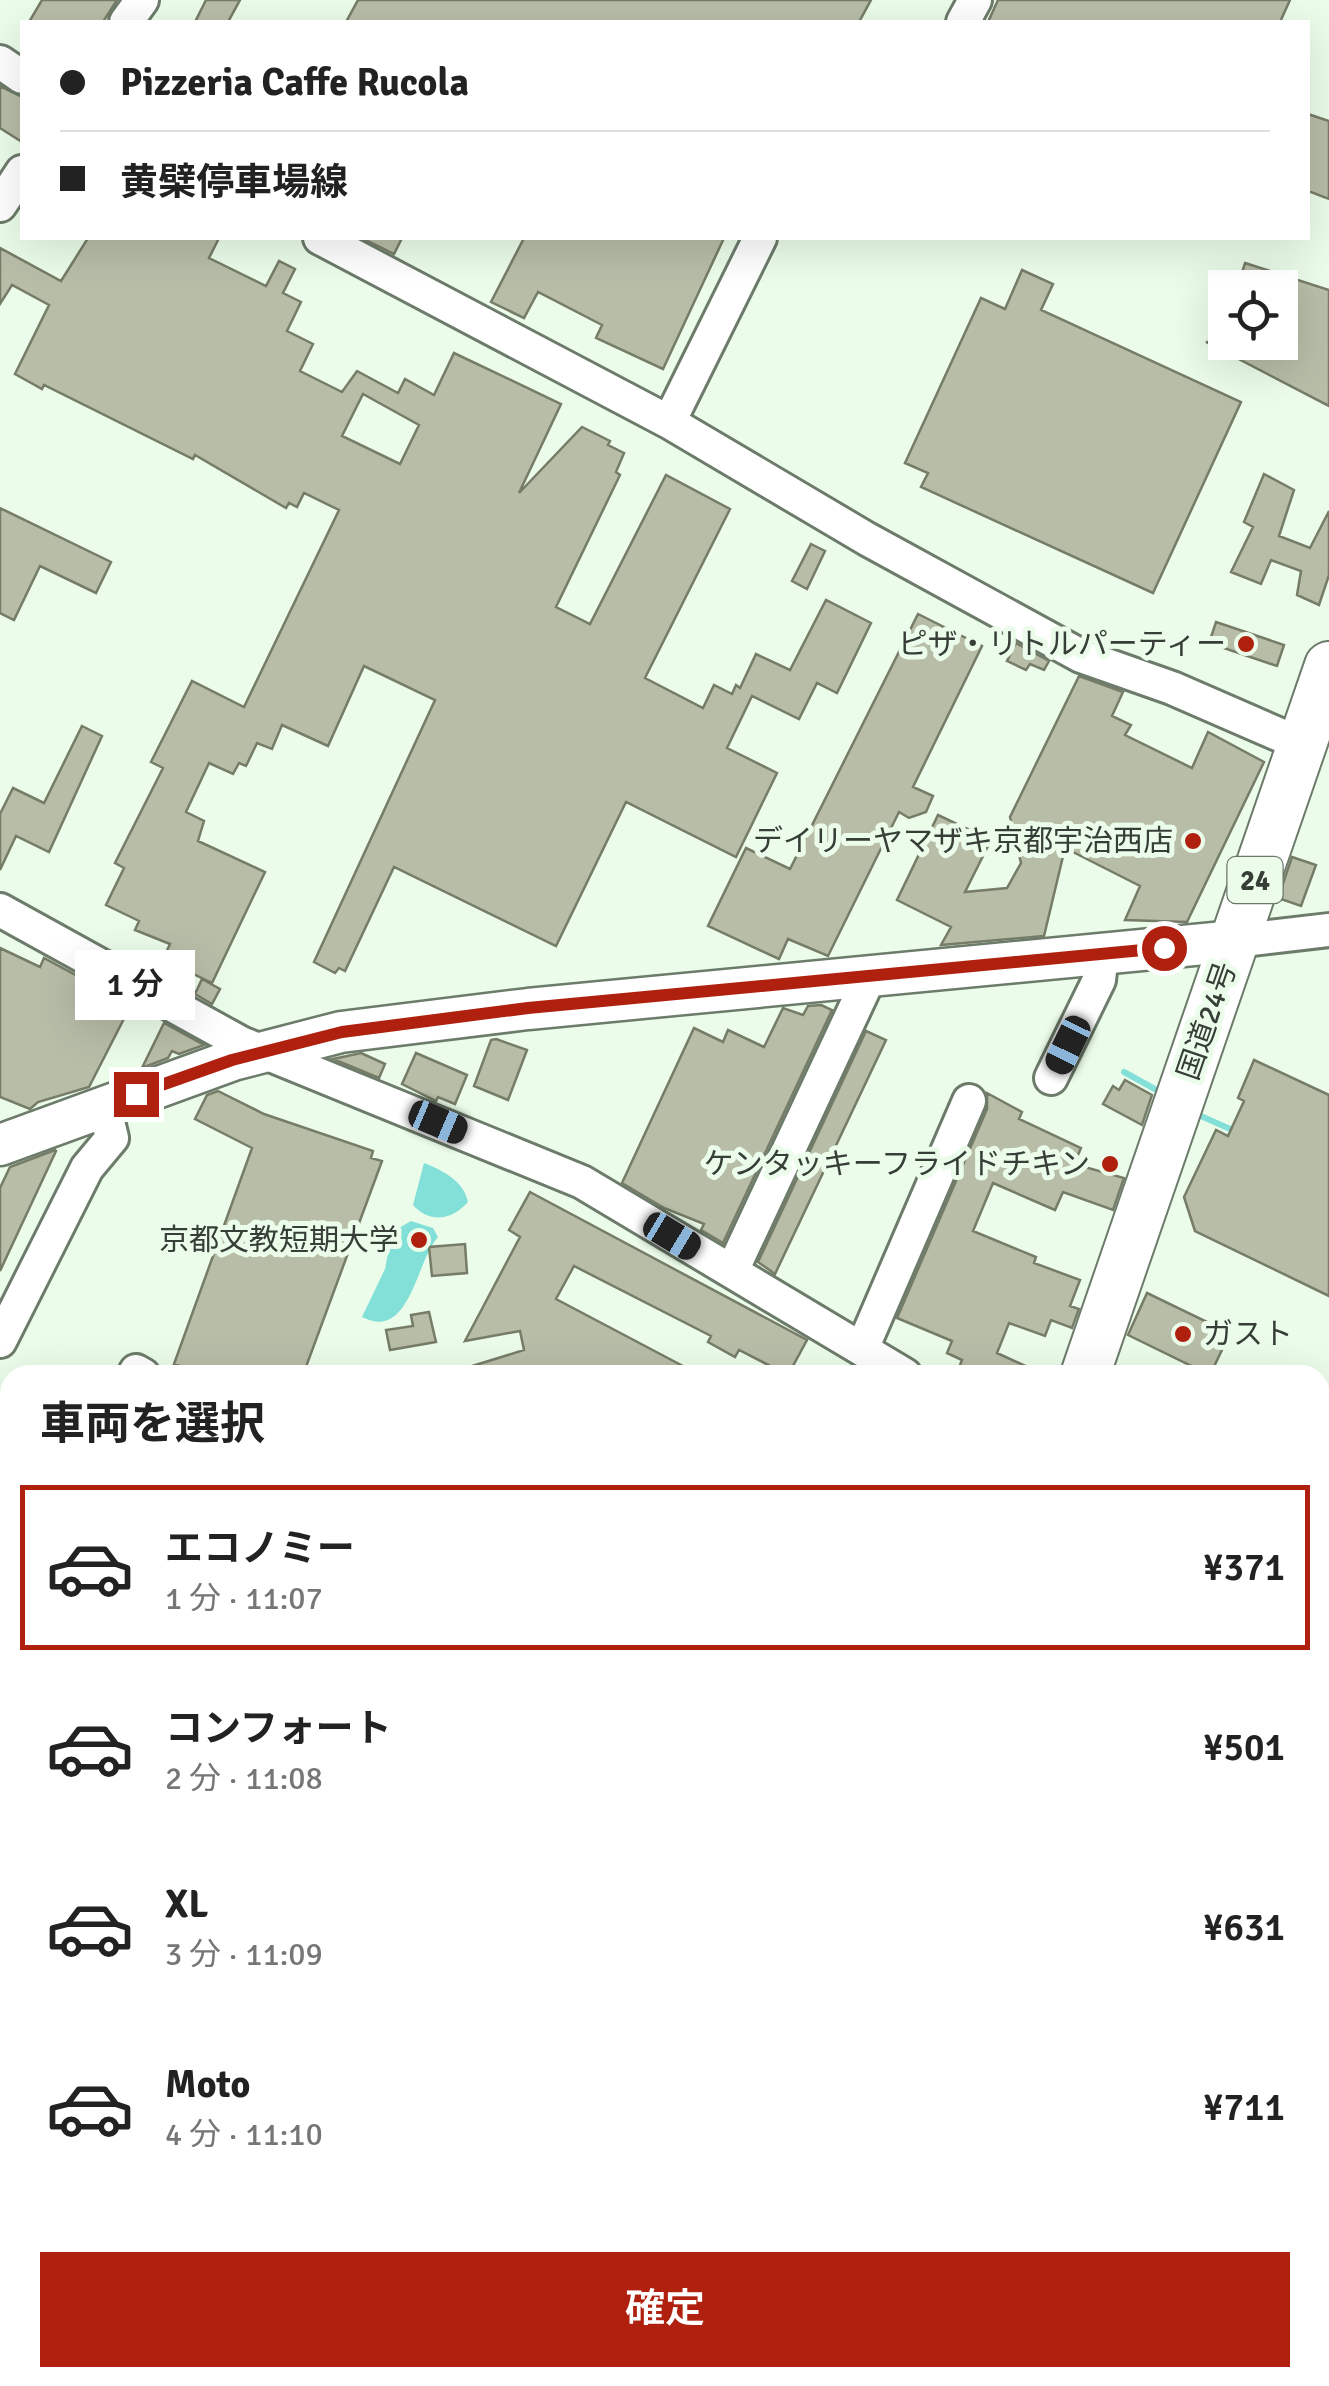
<!DOCTYPE html>
<html lang="ja">
<head>
<meta charset="utf-8">
<style>
  :root { --surface:#fff; --page:#f2f2f2; --text:#222; --muted:#767676; --line:#e0e0e0; --accent:#af200e }
  body { margin:0; font-family:Signika,"Noto Sans JP",sans-serif; background:var(--page); color:var(--text); height:100vh; display:flex; flex-direction:column; font-size:38px; white-space:nowrap }
  * { box-sizing:border-box; margin:0 }
  p { font-size:32px; color:var(--muted) }
  .icon { flex:none; width:55px; height:55px; fill:none; stroke:currentColor; stroke-width:2; stroke-linecap:round; stroke-linejoin:round }
  .map { position:relative; flex:1; overflow:hidden }
  .details { position:absolute; left:0px; top:1365px; width:1330px; height:1022px; display:flex; flex-direction:column; background:var(--surface); border-radius:30px 30px 0 0; box-shadow:0 10px 40px #0002 }
  .details>* { flex:none }
  .guide { position:absolute; left:20px; top:20px; width:1290px; height:220px; border-radius:0px; box-shadow:0 10px 40px #0002; display:grid; align-content:center; height:220px; padding:0 40px; background:var(--surface) }
  .buttons { position:absolute; left:1208px; top:270px; display:grid; gap:20px }
  .buttons a { display:grid; place-items:center; width:90px; height:90px; border-radius:0px; background:var(--surface); box-shadow:0 10px 40px #0002; font-size:50px }
  .end { position:absolute; width:45px; height:45px; margin:-22px; border:12px solid #af200e; background:#fff; box-shadow:0 0 0 5px #fff }
  .from { border-radius:50% }
  .bubble { position:absolute; height:70px; border-radius:0px; background:var(--surface); box-shadow:0 10px 40px #0002; font-size:32px; font-weight:600; line-height:70px; text-align:center }
  .car { position:absolute; width:30px; height:60px; margin:-30px -15px; border-radius:12px; box-shadow:0 0 8px 2px #0007; background:linear-gradient(#222 24%,#8ab4d8 0 40%,#222 0 76%,#8ab4d8 0 86%,#222 0) }
  .guide b { display:flex; align-items:center; gap:35px; height:95px; font-size:38px }
  .guide b+b { border-top:2px solid var(--line) }
  .guide i { width:25px; height:25px; background:var(--text) }
  ul { padding:0; list-style:none }
  li { display:flex; align-items:center; gap:30px; height:165px; margin:0 20px 15px; padding:0 20px; border:5px solid transparent; border-radius:0px }
  li div { flex:1 }
  li b { display:block; font-size:38px }
  li em { font-style:normal; font-weight:600 }
  li.on { border-color:var(--accent) }
  li>.icon { width:90px; height:90px; stroke-width:1.5 }
  h2 { padding:0 40px; font-size:45px; line-height:120px }
  .cta { display:flex; gap:20px; margin-top:auto; padding:20px 40px }
  .cta a { flex:1; height:115px; border-radius:0px; background:var(--accent); color:#fff; font-size:40px; font-weight:600; line-height:115px; text-align:center }
  .map>svg:first-child { display:block }
</style>
</head>
<body>
<div class="map">
<svg width="1329" height="2386" viewBox="0 0 1329 2386">
  <rect width="100%" height="100%" fill="#ebfdea"/>
  <!-- green -->
  <path fill="#ede3b3" d="M 0,1561 L 10,1566 L 10,1667 L 0,1687 Z
    M 0,1722 L 10,1727 L 10,2021 L 0,2017 Z
    M 1320,1946 L 1329,1950 L 1329,2106 L 1320,2138 Z"/>
  <!-- water -->
  <path fill="#83e0d8" d="M 424,1163 C 442,1170 464,1181 468,1202 C 452,1220 430,1224 413,1205 Z
    M 411,1221 L 433,1228 L 438,1237 C 416,1261 410,1342 362,1317 L 385,1269 L 392,1232 Z"/>
  <g fill="none" stroke-linecap="round" stroke-linejoin="round">
    <!-- stream -->
    <path stroke="#83e0d8" stroke-width="6" d="M 1124,1072 L 1162,1093
      M 1194,1113 L 1237,1132
      M 1320,1793 L 1329,1797
      M 0,2038 L 10,2042
      M 0,2214 L 10,2213"/>
  </g>
  <!-- building -->
  <path fill="#b7bda7" stroke="#767c67" stroke-width="2.5" fill-rule="evenodd" d="M 42,0 L 117,0 L 103,22 L 29,22 Z
    M 206,0 L 240,0 L 228,22 L 195,22 Z
    M 358,0 L 871,0 L 859,22 L 346,22 Z
    M 998,0 L 1290,0 L 1280,22 L 988,22 Z
    M 0,86 L 22,97 L 22,142 L 0,128 Z
    M 1308,114 L 1329,121 L 1329,199 L 1308,191 Z
    M 88,238 L 219,238 L 209,258 L 266,286 L 279,261 L 295,269 L 283,293 L 301,302 L 287,331 L 313,344 L 300,371 L 342,392 L 357,371 L 398,393 L 405,379 L 434,395 L 454,353 L 561,404 L 519,493 L 582,427 L 610,441 L 608,445 L 624,453 L 616,472 L 620,475 L 556,607 L 590,624 L 666,475 L 730,509 L 645,678 L 703,708 L 714,685 L 732,694 L 736,685 L 740,688 L 756,654 L 790,670 L 826,600 L 871,623 L 837,693 L 817,683 L 799,719 L 752,696 L 727,748 L 777,773 L 736,857 L 626,802 L 556,946 L 394,867 L 345,971 L 339,968 L 335,973 L 314,962 L 435,700 L 364,666 L 328,746 L 282,725 L 272,749 L 257,743 L 246,766 L 239,763 L 233,774 L 209,763 L 186,812 L 204,821 L 198,841 L 265,872 L 212,983 L 163,959 L 170,944 L 135,930 L 139,921 L 106,905 L 124,868 L 115,863 L 163,768 L 151,762 L 192,681 L 244,707 L 339,510 L 304,493 L 297,507 L 289,503 L 286,508 L 195,455 L 193,459 L 44,385 L 42,389 L 15,374 L 49,305 L 12,285 L 0,304 L 0,248 L 61,281 ZM 363,394 L 419,425 L 400,464 L 342,436 Z
    M 362,238 L 402,238 L 394,254 Z
    M 524,238 L 724,238 L 663,369 L 596,338 L 602,325 L 538,292 L 524,318 L 491,302 Z
    M 1245,263 L 1329,290 L 1329,406 L 1206,342 L 1280,342 L 1280,288 L 1237,288 Z
    M 1022,270 L 1053,284 L 1041,310 L 1241,402 L 1153,593 L 921,487 L 928,473 L 905,463 L 981,298 L 1005,309 Z
    M 1264,474 L 1294,490 L 1279,536 L 1310,548 L 1329,511 L 1329,575 L 1319,605 L 1297,595 L 1301,571 L 1271,560 L 1261,584 L 1231,572 L 1253,527 L 1244,522 Z
    M 0,508 L 111,562 L 96,593 L 40,566 L 14,620 L 0,613 Z
    M 811,544 L 825,551 L 807,589 L 792,581 Z
    M 918,614 L 982,646 L 913,787 L 933,796 L 926,812 L 909,818 L 899,812 L 828,956 L 788,939 L 779,959 L 708,926 L 746,848 L 790,869 Z
    M 1216,622 L 1284,645 L 1277,666 L 1209,643 Z
    M 1016,643 L 1049,661 L 1044,670 L 1030,664 L 1026,670 L 1007,661 Z
    M 1079,676 L 1123,692 L 1112,716 L 1131,725 L 1125,735 L 1192,768 L 1208,732 L 1264,762 L 1187,922 L 1125,920 L 1140,886 L 1065,848 L 1044,936 L 941,945 L 951,927 L 897,900 L 938,815 L 991,840 L 965,892 L 1007,888 L 1021,863 L 1010,817 Z
    M 82,726 L 102,736 L 49,852 L 16,836 L 0,870 L 0,814 L 13,788 L 44,803 Z
    M 1292,857 L 1316,865 L 1301,906 L 1278,898 Z
    M 0,948 L 40,967 L 44,958 L 131,1005 L 89,1087 L 38,1102 L 30,1109 L 0,1097 Z
    M 202,979 L 220,989 L 212,1004 L 195,994 Z
    M 821,1005 L 832,1010 L 723,1243 L 701,1230 L 704,1224 L 664,1208 L 622,1183 L 694,1028 L 723,1042 L 728,1030 L 764,1047 L 783,1008 L 803,1015 L 808,1006 Z
    M 164,1023 L 204,1045 L 179,1054 L 172,1051 L 168,1058 L 142,1068 Z
    M 866,1031 L 886,1040 L 775,1274 L 758,1262 Z
    M 496,1039 L 527,1050 L 508,1100 L 474,1086 L 491,1040 Z
    M 361,1053 L 385,1064 L 379,1078 L 333,1059 Z
    M 416,1053 L 467,1075 L 455,1104 L 438,1097 L 436,1101 L 402,1084 Z
    M 1254,1060 L 1329,1095 L 1329,1296 L 1195,1231 L 1184,1197 L 1216,1130 L 1228,1136 L 1244,1101 L 1238,1098 Z
    M 1125,1080 L 1152,1095 L 1142,1125 L 1103,1104 L 1113,1086 L 1119,1090 Z
    M 218,1091 L 264,1114 L 373,1151 L 371,1158 L 382,1161 L 303,1375 L 202,1375 L 174,1364 L 252,1148 L 195,1119 L 207,1095 Z
    M 987,1093 L 1022,1112 L 1019,1119 L 1081,1148 L 1074,1164 L 1124,1178 L 1113,1210 L 1063,1192 L 1055,1210 L 993,1183 L 973,1231 L 1036,1257 L 1034,1263 L 1080,1280 L 1070,1306 L 1079,1309 L 1072,1328 L 1051,1320 L 1045,1336 L 1009,1323 L 997,1353 L 1045,1375 L 956,1375 L 962,1360 L 947,1353 L 952,1341 L 897,1318 L 987,1109 Z
    M 55,1150 L 56,1151 L 0,1271 L 0,1188 L 10,1167 Z
    M 530,1192 L 807,1340 L 788,1375 L 739,1350 L 735,1357 L 708,1342 L 711,1336 L 574,1266 L 556,1299 L 700,1375 L 456,1375 L 456,1371 L 524,1350 L 520,1331 L 465,1341 L 520,1237 L 509,1230 Z
    M 465,1244 L 467,1273 L 432,1276 L 429,1247 Z
    M 1147,1293 L 1230,1333 L 1210,1375 L 1128,1335 Z
    M 429,1312 L 436,1342 L 390,1350 L 386,1330 L 413,1326 L 411,1315 Z"/>
  <g fill="none" stroke-linecap="round" stroke-linejoin="round">
    <defs>
      <path id="minor" d="M 126,22 L 142,0
        M 963,22 L 975,0
        M 0,62 L 22,77
        M 0,205 L 22,172
        M 320,238 L 669,422 L 867,539 L 1081,656 L 1172,688 L 1303,745
        M 669,422 L 760,238
        M 0,910 L 241,1043 L 582,1182 L 905,1375
        M 1235,941 L 1329,930
        M 1051,1078 L 1099,980 L 1102,954
        M 732,1271 L 870,976
        M 0,1341 L 87,1168 L 112,1138 L 104,1105
        M 862,1349 L 969,1101
        M 134,1375 L 136,1371 L 143,1375
        M 0,1542 L 10,1546
        M 1320,1578 L 1329,1582
        M 1,1705 L 10,1685
        M 0,2091 L 10,2096
        M 67,2378 L 68,2386
        M 453,2378 L 459,2386"/>
      <path id="major" d="M 0,1145 L 233,1060 L 341,1032 L 528,1009 L 1235,941"/>
      <path id="highway" d="M 1085,1375 L 1329,666
        M 877,2378 L 878,2386"/>
    </defs>
    <!-- minor casing -->
    <use href="#minor" stroke="#6c7b6a" stroke-width="38"/>
    <!-- major casing -->
    <use href="#major" stroke="#6c7b6a" stroke-width="45"/>
    <!-- highway casing -->
    <use href="#highway" stroke="#6c7b6a" stroke-width="52"/>
    <!-- minor -->
    <use href="#minor" stroke="#fff" stroke-width="32"/>
    <!-- major -->
    <use href="#major" stroke="#fff" stroke-width="40"/>
    <!-- highway -->
    <use href="#highway" stroke="#fff" stroke-width="48"/>
  </g>
  <g fill="none" stroke-linecap="round" stroke-linejoin="round">
    <!-- route -->
    <path stroke="#af200e" stroke-width="12" d="M 136,1094 L 232,1060 L 342,1032 L 528,1008 L 1164,948"/>
  </g>
  <!-- markers -->
  <g fill="#af200e" stroke="#ebfdea" stroke-width="4">
    <circle cx="1246" cy="644" r="10"/>
    <circle cx="1193" cy="841" r="10"/>
    <circle cx="1110" cy="1164" r="10"/>
    <circle cx="419" cy="1240" r="10"/>
    <circle cx="1183" cy="1334" r="10"/>
  </g>
  <g text-anchor="middle" stroke-width="10" stroke-linejoin="round" paint-order="stroke">
    <!-- shield labels -->
    <rect fill="#ebfdea" stroke="#6d776d" stroke-width="2.5" x="1227.5" y="857" width="55" height="46" rx="8"/>
    <g font-size="28" font-weight="bold" fill="#373e37">
      <text x="1255" y="890">24</text>
    </g>
    <!-- poi labels -->
    <g font-size="30" fill="#373e37" stroke="#ebfdea" text-anchor="end">
      <text x="1226" y="654">ピザ・リトルパーティー</text>
      <text x="1173" y="851">デイリーヤマザキ京都宇治西店</text>
      <text x="1090" y="1174">ケンタッキーフライドチキン</text>
      <text x="399" y="1250">京都文教短期大学</text>
      <text x="1203" y="1344" text-anchor="start">ガスト</text>
    </g>
    <!-- street labels -->
    <g font-size="30" fill="#373e37" stroke="#ebfdea">
      <text transform="translate(1207 1021) rotate(-71)" y="10">国道24号</text>
    </g>
  </g>
</svg>
<div class="buttons">
<a><svg class="icon" aria-label="locate" viewBox="0 0 24 24"><circle cx="12" cy="12" r="6"/><path d="M12 2v4M12 18v4M2 12h4M18 12h4"/></svg></a>
</div>
<i class="end from" style="left:1164px;top:948px"></i>
<i class="end" style="left:136px;top:1094px"></i>
<div class="bubble" style="left:75px;top:950px;width:120px">1 分</div>
<i class="car" style="left:1068px;top:1045px;rotate:206deg"></i>
<i class="car" style="left:438px;top:1122px;rotate:113deg"></i>
<i class="car" style="left:672px;top:1236px;rotate:121deg"></i>
<div class="guide">
<b><i class="from"></i>Pizzeria Caffe Rucola</b>
<b><i></i>黄檗停車場線</b>
</div>
<section class="details">
<h2>車両を選択</h2>
<ul>
<li class="on"><svg class="icon" aria-label="car" viewBox="0 0 24 24"><path d="M5 17H2v-5l4-1 3-4h7l3 4 3 1v5h-3M9 17h6M6 11h13"/><circle cx="7" cy="17" r="2"/><circle cx="17" cy="17" r="2"/></svg><div><b>エコノミー</b><p>1 分 · 11:07</p></div><em>¥371</em></li>
<li><svg class="icon" aria-label="car" viewBox="0 0 24 24"><path d="M5 17H2v-5l4-1 3-4h7l3 4 3 1v5h-3M9 17h6M6 11h13"/><circle cx="7" cy="17" r="2"/><circle cx="17" cy="17" r="2"/></svg><div><b>コンフォート</b><p>2 分 · 11:08</p></div><em>¥501</em></li>
<li><svg class="icon" aria-label="car" viewBox="0 0 24 24"><path d="M5 17H2v-5l4-1 3-4h7l3 4 3 1v5h-3M9 17h6M6 11h13"/><circle cx="7" cy="17" r="2"/><circle cx="17" cy="17" r="2"/></svg><div><b>XL</b><p>3 分 · 11:09</p></div><em>¥631</em></li>
<li><svg class="icon" aria-label="car" viewBox="0 0 24 24"><path d="M5 17H2v-5l4-1 3-4h7l3 4 3 1v5h-3M9 17h6M6 11h13"/><circle cx="7" cy="17" r="2"/><circle cx="17" cy="17" r="2"/></svg><div><b>Moto</b><p>4 分 · 11:10</p></div><em>¥711</em></li>
</ul>
<div class="cta"><a>確定</a></div>
</section>
</div>
</body>
</html>
